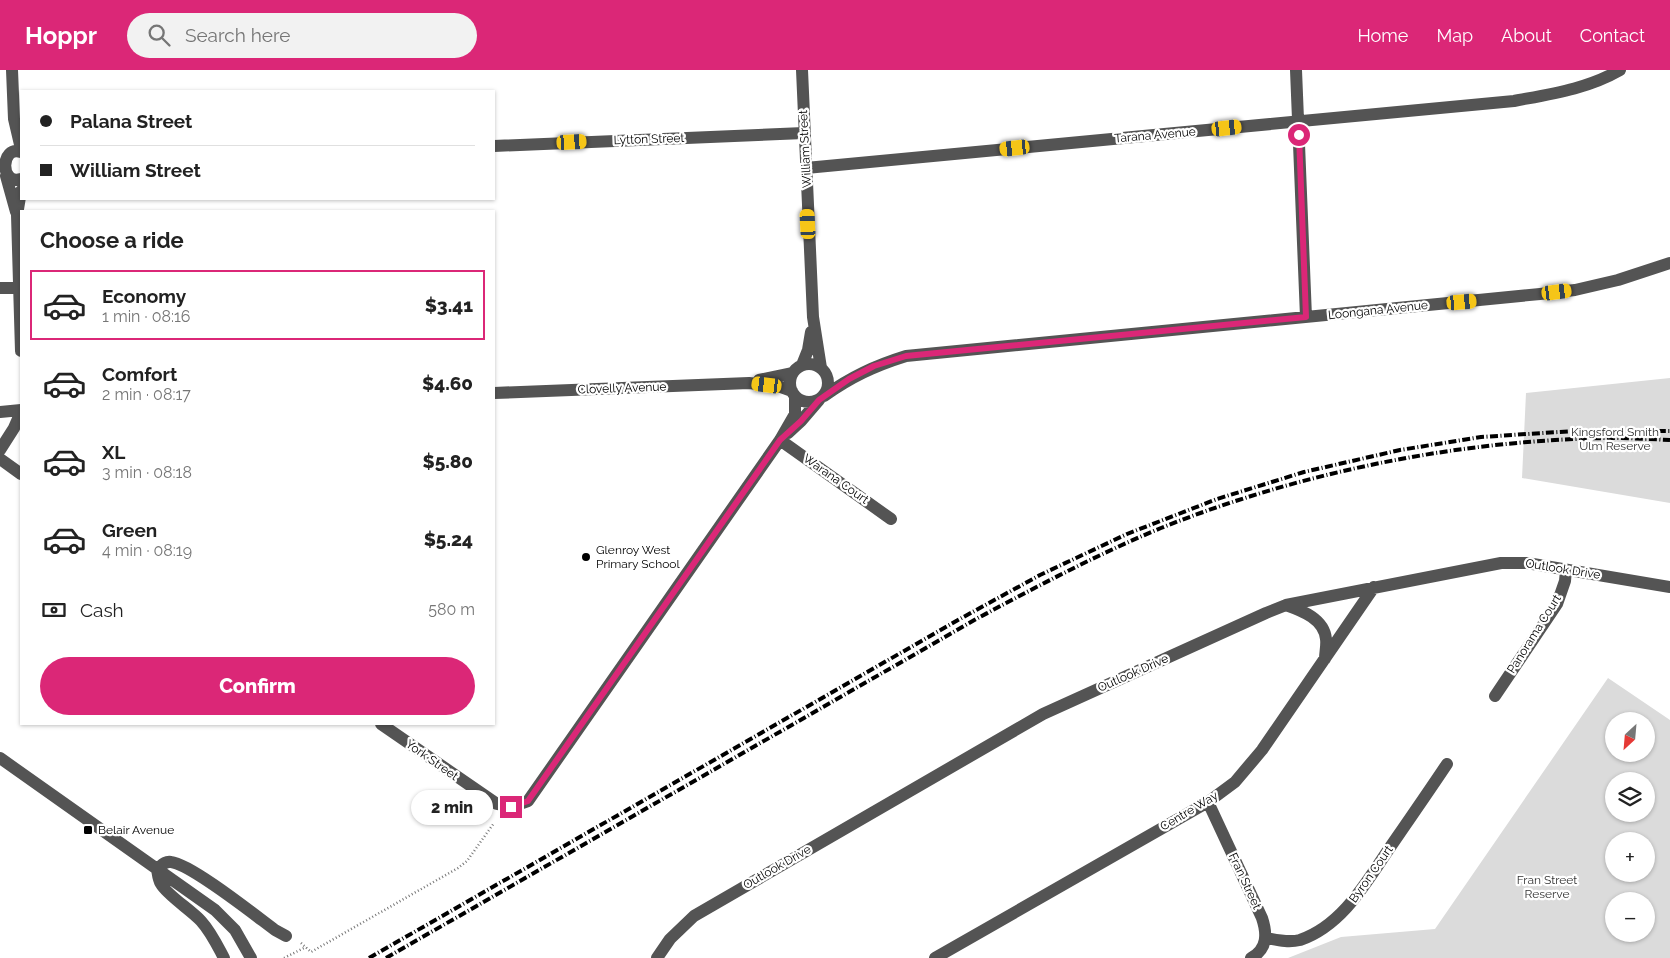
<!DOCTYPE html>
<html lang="en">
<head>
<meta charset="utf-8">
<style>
  :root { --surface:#fff; --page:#f2f2f2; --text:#222; --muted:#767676; --line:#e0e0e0; --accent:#db2777 }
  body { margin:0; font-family:Raleway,sans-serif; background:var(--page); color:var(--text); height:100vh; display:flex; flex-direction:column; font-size:19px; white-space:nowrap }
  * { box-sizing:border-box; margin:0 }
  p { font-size:16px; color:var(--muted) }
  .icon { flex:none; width:28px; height:28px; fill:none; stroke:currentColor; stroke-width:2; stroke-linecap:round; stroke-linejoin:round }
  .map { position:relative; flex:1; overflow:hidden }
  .panel { position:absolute; left:20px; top:140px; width:475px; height:515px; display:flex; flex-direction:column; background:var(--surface); border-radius:0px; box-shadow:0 1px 4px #0004 }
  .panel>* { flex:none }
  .hud { position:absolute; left:20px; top:20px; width:475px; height:110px; border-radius:0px; box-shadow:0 1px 4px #0004; display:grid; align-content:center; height:110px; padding:0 20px; background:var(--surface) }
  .needle { width:32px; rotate:206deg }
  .controls { position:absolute; left:1605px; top:642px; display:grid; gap:10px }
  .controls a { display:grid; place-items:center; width:50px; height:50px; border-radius:50%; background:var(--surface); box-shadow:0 1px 4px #0004; font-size:25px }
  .end { position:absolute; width:22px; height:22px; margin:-11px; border:6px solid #db2777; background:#fff; box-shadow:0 0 0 2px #fff }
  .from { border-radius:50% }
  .bubble { position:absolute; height:35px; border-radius:18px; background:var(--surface); box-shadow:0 1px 4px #0004; font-size:16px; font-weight:800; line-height:35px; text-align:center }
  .car { position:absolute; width:15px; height:30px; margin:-15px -8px; border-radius:6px; box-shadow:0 0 4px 1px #0007; background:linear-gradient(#f5c518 24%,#345 0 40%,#f5c518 0 76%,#345 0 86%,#f5c518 0) }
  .hud b { display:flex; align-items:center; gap:18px; height:48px; font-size:19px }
  .hud b+b { border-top:1px solid var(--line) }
  .hud i { width:12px; height:12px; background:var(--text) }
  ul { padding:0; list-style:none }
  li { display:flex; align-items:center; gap:15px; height:70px; margin:0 10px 8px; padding:0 10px; border:2px solid transparent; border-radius:0px }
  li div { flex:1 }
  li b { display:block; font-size:19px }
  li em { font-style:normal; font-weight:800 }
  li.on { border-color:var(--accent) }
  li>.icon { width:45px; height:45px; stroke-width:1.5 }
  h2 { padding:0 20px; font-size:22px; line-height:60px }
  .pay { display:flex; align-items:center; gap:12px; height:55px; padding:0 20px; font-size:19px }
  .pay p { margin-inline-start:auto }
  .button { display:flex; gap:10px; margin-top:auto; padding:10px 20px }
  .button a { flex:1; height:58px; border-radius:30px; background:var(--accent); color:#fff; font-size:20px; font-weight:800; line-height:58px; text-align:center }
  header { display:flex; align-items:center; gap:30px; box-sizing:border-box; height:70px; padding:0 25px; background:var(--accent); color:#fff }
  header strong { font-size:24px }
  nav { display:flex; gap:28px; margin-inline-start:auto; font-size:18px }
  .search { width:350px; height:45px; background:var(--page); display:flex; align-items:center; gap:12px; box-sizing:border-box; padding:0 18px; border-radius:28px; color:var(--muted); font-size:19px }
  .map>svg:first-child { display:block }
</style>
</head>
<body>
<header>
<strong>Hoppr</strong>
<div class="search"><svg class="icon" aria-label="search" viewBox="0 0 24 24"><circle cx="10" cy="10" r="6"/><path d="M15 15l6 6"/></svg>Search here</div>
<nav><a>Home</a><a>Map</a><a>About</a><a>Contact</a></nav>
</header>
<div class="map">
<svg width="1670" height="888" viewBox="0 0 1670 888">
  <rect width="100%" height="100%" fill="#fff"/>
  <!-- green -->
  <path fill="#dbdbdb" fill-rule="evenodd" d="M 1670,308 L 1670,433 L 1522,408 L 1526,323 Z
    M 1608,608 L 1670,650 L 1670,888 L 1288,888 L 1341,867 L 1435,859 ZM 1614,651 L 1646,651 L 1646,684 L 1614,684 ZM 1614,711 L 1646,711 L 1646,744 L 1614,744 ZM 1614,771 L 1646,771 L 1646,804 L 1614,804 ZM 1614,831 L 1646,831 L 1646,864 L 1614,864 Z"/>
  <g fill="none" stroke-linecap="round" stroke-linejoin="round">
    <!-- path -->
    <path stroke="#767676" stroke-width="2.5" stroke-dasharray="1 2.5" stroke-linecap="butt" d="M 301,873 L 311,882 L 458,798 L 467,791 L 494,753
      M 284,888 L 306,877"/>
    <!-- minor -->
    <path stroke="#545454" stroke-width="12" d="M 12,0 L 14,49 L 21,79
      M 802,0 L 813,247 L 821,298
      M 1296,0 L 1306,247
      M 494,76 L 804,63
      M 21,82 C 0,75 0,116 21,109
      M 806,98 L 1514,31 C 1551,24 1587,19 1620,0
      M 6,106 L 16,142
      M 21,121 L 17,145 L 21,281
      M 0,218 L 18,218
      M790 313a19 19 0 1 1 38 0a19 19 0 1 1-38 0Z
      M 802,295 L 808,280 L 811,262
      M 759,310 L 793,303
      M 494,323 L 749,313 L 781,317 L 792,321
      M 824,326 C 851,307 874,296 906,286 L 1540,224 L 1575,220 L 1618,210 L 1670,193
      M 0,342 L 21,340
      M 788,363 L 801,351 L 819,330
      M 780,370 L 891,449
      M 0,380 L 14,358 L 21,342
      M 0,389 L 21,404
      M 1286,535 C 1303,541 1324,549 1326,569 C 1327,575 1325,582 1325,589
      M 1495,626 L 1557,534 L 1565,511 L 1566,500
      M 381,654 L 497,734 L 511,737 L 528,731 L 780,370 L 795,344 L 795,326
      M 0,688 L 215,840 L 235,860 L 251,888
      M 1208,732 L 1262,848 C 1267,863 1268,879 1251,888
      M 1266,868 C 1277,870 1288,873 1300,870 C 1344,855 1368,809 1393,773 C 1411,747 1429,721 1447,694
      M 224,888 C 217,875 211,862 201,851 C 191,840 167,825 161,814 C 158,809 158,804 157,799 C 162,795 165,791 171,792 C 191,794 256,846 275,860 L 286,866
      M 657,888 L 670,869 L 694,846 L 1043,644 L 1266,543 L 1286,535 L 1501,493 L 1527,493 L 1670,517
      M 935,888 L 1208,732 L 1235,712 L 1262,680 L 1374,517"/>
    <!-- rail -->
    <path stroke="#000" stroke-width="4" stroke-dasharray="8 2.5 1 2.5" stroke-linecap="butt" d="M 369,888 L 958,550 L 1040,505 L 1127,464 L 1217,429 L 1304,402 L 1400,380 L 1481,367 L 1574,361 L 1670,361
      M 386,888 L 978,548 C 1038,516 1098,484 1161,458 C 1301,402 1459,370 1610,368 C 1630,368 1650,369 1670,370"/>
  </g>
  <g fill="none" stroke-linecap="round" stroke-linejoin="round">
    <!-- route -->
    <path stroke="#db2777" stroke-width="6" d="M 511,737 L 528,731 L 780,370 L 801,351 L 819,330 L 849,309 L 874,296 L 906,286 L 1306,247 L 1299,65"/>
  </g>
  <!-- markers -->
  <g fill="#000" stroke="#fff" stroke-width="2">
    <circle cx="586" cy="487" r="5"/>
    <rect x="83" y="755" width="10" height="10" rx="2.5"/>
  </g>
  <g text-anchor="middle" stroke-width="4.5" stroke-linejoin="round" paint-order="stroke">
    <!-- street labels -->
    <g font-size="12" fill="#000" stroke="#fff">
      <text transform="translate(1155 65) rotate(-5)" y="4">Tarana Avenue</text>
      <text transform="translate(649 69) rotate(-2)" y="4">Lytton Street</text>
      <text transform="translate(805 79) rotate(-93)" y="4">William Street</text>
      <text transform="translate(1378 240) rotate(-6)" y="4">Loongana Avenue</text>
      <text transform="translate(622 318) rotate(-2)" y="4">Clovelly Avenue</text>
      <text transform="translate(836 409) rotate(35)" y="4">Warana Court</text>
      <text transform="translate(1563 499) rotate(9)" y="4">Outlook Drive</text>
      <text transform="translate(1534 564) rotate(-58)" y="4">Panorama Court</text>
      <text transform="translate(1133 603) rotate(-24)" y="4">Outlook Drive</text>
      <text transform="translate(432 690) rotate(35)" y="4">York Street</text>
      <text transform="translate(1189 741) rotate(-31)" y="4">Centre Way</text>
      <text transform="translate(777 797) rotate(-30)" y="4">Outlook Drive</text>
      <text transform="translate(1371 804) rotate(-55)" y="4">Byron Court</text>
      <text transform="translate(1245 811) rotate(65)" y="4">Fran Street</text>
    </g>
    <!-- park labels -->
    <g font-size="12" fill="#323232" stroke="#fff">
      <text x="1615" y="366">Kingsford Smith<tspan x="1615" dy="14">Ulm Reserve</tspan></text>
      <text x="1547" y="814">Fran Street<tspan x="1547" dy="14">Reserve</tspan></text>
    </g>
    <!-- poi labels -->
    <g font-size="12" fill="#000" stroke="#fff" text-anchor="start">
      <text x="596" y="484">Glenroy West<tspan x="596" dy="14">Primary School</tspan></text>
      <text x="98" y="764">Belair Avenue</text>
    </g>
  </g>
</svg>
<div class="controls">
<a><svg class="needle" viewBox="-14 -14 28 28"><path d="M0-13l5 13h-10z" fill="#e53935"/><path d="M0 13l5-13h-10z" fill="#767676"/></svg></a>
<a><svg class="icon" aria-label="layers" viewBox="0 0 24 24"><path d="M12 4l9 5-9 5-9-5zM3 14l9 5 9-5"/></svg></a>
<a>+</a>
<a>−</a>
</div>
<i class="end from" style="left:1299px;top:65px"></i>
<i class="end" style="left:511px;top:737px"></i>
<div class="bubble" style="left:411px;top:720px;width:82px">2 min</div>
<i class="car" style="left:1227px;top:58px;rotate:84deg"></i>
<i class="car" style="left:572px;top:72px;rotate:87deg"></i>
<i class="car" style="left:1015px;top:78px;rotate:264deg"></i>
<i class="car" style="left:808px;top:154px;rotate:357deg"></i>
<i class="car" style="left:1557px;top:222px;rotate:83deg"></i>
<i class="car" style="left:1462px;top:232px;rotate:85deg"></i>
<i class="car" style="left:767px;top:315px;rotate:277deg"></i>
<div class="hud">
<b><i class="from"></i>Palana Street</b>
<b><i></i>William Street</b>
</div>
<section class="panel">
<h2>Choose a ride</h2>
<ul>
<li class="on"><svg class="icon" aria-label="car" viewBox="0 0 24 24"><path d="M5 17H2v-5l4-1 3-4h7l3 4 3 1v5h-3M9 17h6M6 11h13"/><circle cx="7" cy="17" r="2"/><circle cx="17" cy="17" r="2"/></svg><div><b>Economy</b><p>1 min · 08:16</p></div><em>$3.41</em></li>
<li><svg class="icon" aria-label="car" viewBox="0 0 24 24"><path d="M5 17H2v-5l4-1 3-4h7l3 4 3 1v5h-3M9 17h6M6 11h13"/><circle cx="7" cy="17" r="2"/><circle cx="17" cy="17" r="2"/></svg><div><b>Comfort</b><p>2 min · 08:17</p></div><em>$4.60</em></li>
<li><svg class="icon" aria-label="car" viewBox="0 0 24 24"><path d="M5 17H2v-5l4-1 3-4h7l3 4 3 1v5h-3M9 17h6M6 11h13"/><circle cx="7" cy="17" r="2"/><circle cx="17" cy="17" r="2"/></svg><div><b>XL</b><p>3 min · 08:18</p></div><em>$5.80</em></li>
<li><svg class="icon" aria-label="car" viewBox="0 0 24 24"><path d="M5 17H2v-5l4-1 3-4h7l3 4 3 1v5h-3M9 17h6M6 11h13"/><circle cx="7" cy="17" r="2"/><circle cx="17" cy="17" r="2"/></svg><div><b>Green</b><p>4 min · 08:19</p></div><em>$5.24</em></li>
</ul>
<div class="pay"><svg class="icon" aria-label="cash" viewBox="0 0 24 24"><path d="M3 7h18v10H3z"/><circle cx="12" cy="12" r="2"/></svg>Cash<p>580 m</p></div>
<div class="button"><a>Confirm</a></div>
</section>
</div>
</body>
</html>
